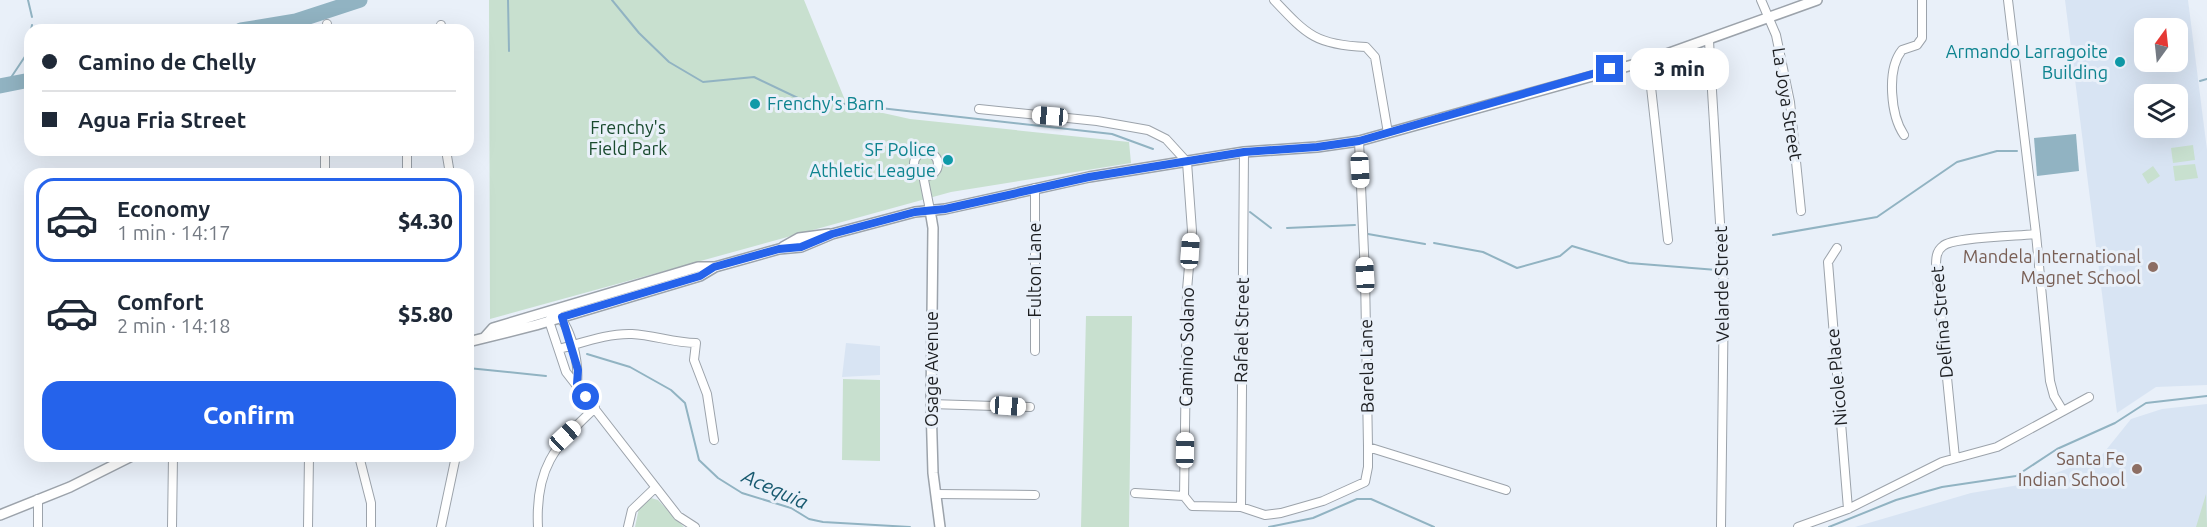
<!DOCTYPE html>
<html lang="en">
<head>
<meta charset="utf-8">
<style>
  :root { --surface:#fff; --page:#f6f6f7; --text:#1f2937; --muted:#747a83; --line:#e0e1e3; --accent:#2563eb }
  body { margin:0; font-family:Ubuntu,sans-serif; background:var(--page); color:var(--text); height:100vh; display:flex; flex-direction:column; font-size:22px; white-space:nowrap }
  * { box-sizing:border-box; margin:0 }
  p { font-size:20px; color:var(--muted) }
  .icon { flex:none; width:33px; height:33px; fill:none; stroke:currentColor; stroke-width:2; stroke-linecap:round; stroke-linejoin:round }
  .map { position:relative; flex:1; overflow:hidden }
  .drawer { position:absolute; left:24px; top:168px; width:450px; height:294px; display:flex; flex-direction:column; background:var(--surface); border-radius:18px; box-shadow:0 6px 24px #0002 }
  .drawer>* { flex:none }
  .top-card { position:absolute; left:24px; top:24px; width:450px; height:132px; border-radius:18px; box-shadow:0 6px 24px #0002; display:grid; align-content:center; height:132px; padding:0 18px; background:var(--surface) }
  .needle { width:39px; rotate:15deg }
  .tools { position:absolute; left:2134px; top:18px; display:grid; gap:12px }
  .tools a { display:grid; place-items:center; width:54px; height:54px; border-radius:12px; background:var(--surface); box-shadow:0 6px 24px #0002; font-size:30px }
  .end { position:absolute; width:27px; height:27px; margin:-14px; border:8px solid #2563eb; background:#fff; box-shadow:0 0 0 3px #fff }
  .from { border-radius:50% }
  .bubble { position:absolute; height:42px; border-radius:18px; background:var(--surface); box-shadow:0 6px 24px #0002; font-size:20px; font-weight:800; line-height:42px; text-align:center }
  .car { position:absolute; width:18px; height:36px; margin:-18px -9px; border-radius:8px; box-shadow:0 0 4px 2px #0007; background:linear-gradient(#fff 24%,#345 0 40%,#fff 0 76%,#345 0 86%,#fff 0) }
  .top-card b { display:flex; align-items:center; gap:21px; height:57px; font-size:22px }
  .top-card b+b { border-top:2px solid var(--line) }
  .top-card i { width:15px; height:15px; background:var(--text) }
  ul { padding:10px 0 0; list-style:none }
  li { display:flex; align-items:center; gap:18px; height:84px; margin:0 12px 9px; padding:0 6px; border:3px solid transparent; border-radius:18px }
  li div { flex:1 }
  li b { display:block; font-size:22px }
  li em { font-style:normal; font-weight:800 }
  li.on { border-color:var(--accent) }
  li>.icon { width:54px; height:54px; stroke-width:1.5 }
  .button { display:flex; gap:12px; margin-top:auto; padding:12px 18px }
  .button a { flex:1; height:69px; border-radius:18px; background:var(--accent); color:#fff; font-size:24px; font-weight:800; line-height:69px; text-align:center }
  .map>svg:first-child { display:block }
</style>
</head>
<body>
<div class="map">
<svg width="2207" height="527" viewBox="0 0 2207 527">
  <rect width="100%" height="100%" fill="#e9f0f9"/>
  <!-- built -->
  <path fill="#d8e4f3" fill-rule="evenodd" d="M 2065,0 L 2188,0 L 2207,150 L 2207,385 L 2156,387 L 2117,413 ZM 2145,28 L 2178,28 L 2178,62 L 2145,62 ZM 2145,94 L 2178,94 L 2178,128 L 2145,128 Z
    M 846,343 L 880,346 L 880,375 L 842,377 Z
    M 2207,404 L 2207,527 L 1855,527 L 1971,493 L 2031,483 L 2102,455 L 2131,419 L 2162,409 Z"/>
  <!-- green -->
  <path fill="#c8e0cf" d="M 489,0 L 804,0 L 847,105 L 910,119 L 1129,142 L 1131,163 L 951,192 L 490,319 Z
    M 2193,145 L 2195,160 L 2173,163 L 2171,148 Z
    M 2195,164 L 2198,178 L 2175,181 L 2173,166 Z
    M 2153,166 L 2160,176 L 2148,184 L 2142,174 Z
    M 1086,316 L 1132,316 L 1129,527 L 1081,527 Z
    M 843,379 L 880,380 L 880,461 L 842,460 Z
    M 2206,494 L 2207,527 L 2196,527 Z
    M 651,498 L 658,500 L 684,527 L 635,527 L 639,508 Z"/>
  <!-- water -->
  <path fill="#91b3c2" d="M 2076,134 L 2079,171 L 2037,176 L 2034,138 Z"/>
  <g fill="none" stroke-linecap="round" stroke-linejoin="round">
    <!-- stream -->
    <path stroke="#91b3c2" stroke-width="2" d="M 28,0 L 32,17
      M 508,0 L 509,51
      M 612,0 L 639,33 L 669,62 L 703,82 L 754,77 L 800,99 L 1112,134 L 1153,149
      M 31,30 L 32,25
      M 2200,81 L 2207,79
      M 6,85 L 26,55 L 30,36
      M 1250,212 L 1271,228
      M 1287,228 L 1355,225
      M 1368,234 L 1425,244
      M 1773,235 L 1877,217 L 1957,162 L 1997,151 L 2017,151
      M 1434,243 L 1483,252 L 1517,268 L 1560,256 L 1572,246 L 1629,263 L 1717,270
      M 587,354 L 630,367 L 671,390 L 685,403 L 699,460 L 718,478 L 742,493 L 791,508 L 809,519 L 823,522 L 910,527
      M 468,368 L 546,376
      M 1269,527 L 1313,518 L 1357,499 L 1371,499 L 1434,527
      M 1829,527 L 1896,500 L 1942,487 L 2016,476 L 2057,449 L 2115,423 L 2146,403 L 2207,396"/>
    <!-- river -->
    <path stroke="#91b3c2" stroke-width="15" d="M 241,30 L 296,21 L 360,0
      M 0,86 L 30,80"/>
    <defs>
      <path id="minor" d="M 1274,0 C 1307,35 1316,45 1366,47 L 1375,57 L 1388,133
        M 1761,0 L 1776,35 L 1790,102 L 1801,211
        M 2008,0 L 2036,234 L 2050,381 L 2054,396 L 2063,411
        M 441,25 L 442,30
        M 327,30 L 327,24
        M 1709,41 L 1724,289 L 1721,527
        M 1648,60 L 1668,240
        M 979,109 L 1097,121 L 1148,130 L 1166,139 L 1187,162 L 1192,231 L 1187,290 L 1184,496
        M 1904,135 C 1891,116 1886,70 1902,50 L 1917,45 L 1922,38 L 1922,0
        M 1359,141 L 1365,275 L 1368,447
        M 407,150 L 407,174
        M 446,150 L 450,174
        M914 164a12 12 0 1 1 24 0a12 12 0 1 1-24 0Z
        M 325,174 L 325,150
        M 923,175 L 930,210
        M 1035,188 L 1035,351
        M 1837,248 L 1828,262 L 1848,509
        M 559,349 C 582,343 608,333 632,334 C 654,335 674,343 696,343 L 694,360 L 707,394 L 714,440
        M 577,384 C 579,362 572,326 554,311 L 549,321 L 566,372 L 678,516 L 695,527
        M 931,404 L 1030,407
        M 359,456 L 371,503 L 371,527
        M 1955,458 L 1936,267 C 1936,259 1936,251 1943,246 C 1953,237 2019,236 2036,234
        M 1135,493 L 1184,496 L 1192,506 L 1241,507 L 1265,515 L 1281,513 L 1323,501 L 1365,482 L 1368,467 L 1368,447 L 1506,490
        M 936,494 L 1035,495
        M 1241,507 L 1244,152
        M 38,527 L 38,499
        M 172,527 L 173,456
        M 308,527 L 309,456
        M 441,527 L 456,456
        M 538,527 C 535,469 554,446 595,408
        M 628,527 L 632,510 L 655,488
        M 1798,527 L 1848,509 L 1942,462 L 1997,447 L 2089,397"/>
      <path id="tertiary" d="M 930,210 L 933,228 L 931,404 L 933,473 L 940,527
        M 783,247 L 799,238 L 829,234
        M 485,337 L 493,328 L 698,267 L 713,267
        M 468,342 L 536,325 L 700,276 L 715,267 L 779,249 L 801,247 L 832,234 L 915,212 L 945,209 L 1089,177 L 1244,152 L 1317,147 L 1359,141 L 1650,60 L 1817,0
        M 0,515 L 70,487 L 132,456"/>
    </defs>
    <!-- minor casing -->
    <use href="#minor" stroke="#9ca3ab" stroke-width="10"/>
    <!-- tertiary casing -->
    <use href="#tertiary" stroke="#9ca3ab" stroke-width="12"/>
    <!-- minor -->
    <use href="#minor" stroke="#fff" stroke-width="8"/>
    <!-- tertiary -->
    <use href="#tertiary" stroke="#fff" stroke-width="9"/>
  </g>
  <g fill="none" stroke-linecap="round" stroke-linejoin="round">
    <!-- route -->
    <path stroke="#2563eb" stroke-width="8" d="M 586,397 L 577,384 L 578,370 L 562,317 L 700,276 L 714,267 L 779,249 L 801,247 L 832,234 L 915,212 L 945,209 L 1089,177 L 1244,152 L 1317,147 L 1359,141 L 1610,69"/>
  </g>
  <!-- markers -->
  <g fill="#0f9aa8" stroke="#e9f0f9" stroke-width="2">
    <circle cx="2120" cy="62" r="6"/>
    <circle cx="755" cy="104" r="6"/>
    <circle cx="948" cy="160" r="6"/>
  </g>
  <g fill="#8d6e63" stroke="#e9f0f9" stroke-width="2">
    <circle cx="2153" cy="267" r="6"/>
    <circle cx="2137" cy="469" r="6"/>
  </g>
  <g text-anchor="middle" stroke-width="6" stroke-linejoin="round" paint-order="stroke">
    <!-- culture labels -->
    <g font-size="18" fill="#0d838f" stroke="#e9f0f9" text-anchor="end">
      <text x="2108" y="58">Armando Larragoite<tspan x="2108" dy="21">Building</tspan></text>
      <text x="767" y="110" text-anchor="start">Frenchy's Barn</text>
      <text x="936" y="156">SF Police<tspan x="936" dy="21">Athletic League</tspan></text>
    </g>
    <!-- street labels -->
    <g font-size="18" fill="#1c1e21" stroke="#e9f0f9">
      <text transform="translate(1787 104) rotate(81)" y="6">La Joya Street</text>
      <text transform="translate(1035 270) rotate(-90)" y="6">Fulton Lane</text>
      <text transform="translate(1722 284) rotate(-91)" y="6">Velarde Street</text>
      <text transform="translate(1942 322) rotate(-95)" y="6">Delfina Street</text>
      <text transform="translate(1242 330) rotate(-89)" y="6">Rafael Street</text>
      <text transform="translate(1187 347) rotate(-89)" y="6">Camino Solano</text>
      <text transform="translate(1367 366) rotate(-91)" y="6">Barela Lane</text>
      <text transform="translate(932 369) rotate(-90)" y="6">Osage Avenue</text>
      <text transform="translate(1837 377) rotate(-95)" y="6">Nicole Place</text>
    </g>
    <!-- park labels -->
    <g font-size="18" fill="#194a2e" stroke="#e9f0f9">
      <text x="628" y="134">Frenchy's<tspan x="628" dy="21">Field Park</tspan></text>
    </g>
    <!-- education labels -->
    <g font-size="18" fill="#785e54" stroke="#e9f0f9" text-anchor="end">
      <text x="2141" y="263">Mandela International<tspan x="2141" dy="21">Magnet School</tspan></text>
      <text x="2125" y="465">Santa Fe<tspan x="2125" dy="21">Indian School</tspan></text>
    </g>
    <!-- water labels -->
    <g font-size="20" font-style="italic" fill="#17596f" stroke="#e9f0f9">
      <text transform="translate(775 489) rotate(24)" y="7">Acequia</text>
    </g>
  </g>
</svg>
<div class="tools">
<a><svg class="needle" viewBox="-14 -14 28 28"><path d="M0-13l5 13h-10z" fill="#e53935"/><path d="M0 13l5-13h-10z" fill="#747a83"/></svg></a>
<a><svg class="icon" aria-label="layers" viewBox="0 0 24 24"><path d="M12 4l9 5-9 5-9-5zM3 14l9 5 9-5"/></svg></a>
</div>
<i class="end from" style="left:586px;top:397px"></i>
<i class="end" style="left:1610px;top:69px"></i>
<div class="bubble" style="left:1630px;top:48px;width:99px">3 min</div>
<i class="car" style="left:1050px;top:116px;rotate:275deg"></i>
<i class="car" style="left:1360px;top:170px;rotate:177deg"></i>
<i class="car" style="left:1190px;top:251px;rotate:4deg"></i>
<i class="car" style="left:1365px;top:275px;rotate:357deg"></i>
<i class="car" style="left:1008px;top:406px;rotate:94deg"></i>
<i class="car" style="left:565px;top:436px;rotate:47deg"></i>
<i class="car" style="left:1185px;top:450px;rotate:1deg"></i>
<div class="top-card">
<b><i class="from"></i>Camino de Chelly</b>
<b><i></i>Agua Fria Street</b>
</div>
<section class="drawer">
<ul>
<li class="on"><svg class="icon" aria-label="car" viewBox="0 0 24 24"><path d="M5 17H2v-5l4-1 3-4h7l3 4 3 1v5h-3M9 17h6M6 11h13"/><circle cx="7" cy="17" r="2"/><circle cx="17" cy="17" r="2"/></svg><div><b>Economy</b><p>1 min · 14:17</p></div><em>$4.30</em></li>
<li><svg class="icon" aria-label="car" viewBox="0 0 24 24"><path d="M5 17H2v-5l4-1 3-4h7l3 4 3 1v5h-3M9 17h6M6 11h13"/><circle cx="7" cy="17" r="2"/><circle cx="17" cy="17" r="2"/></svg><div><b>Comfort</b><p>2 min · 14:18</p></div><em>$5.80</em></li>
</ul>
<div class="button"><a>Confirm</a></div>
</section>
</div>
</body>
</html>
